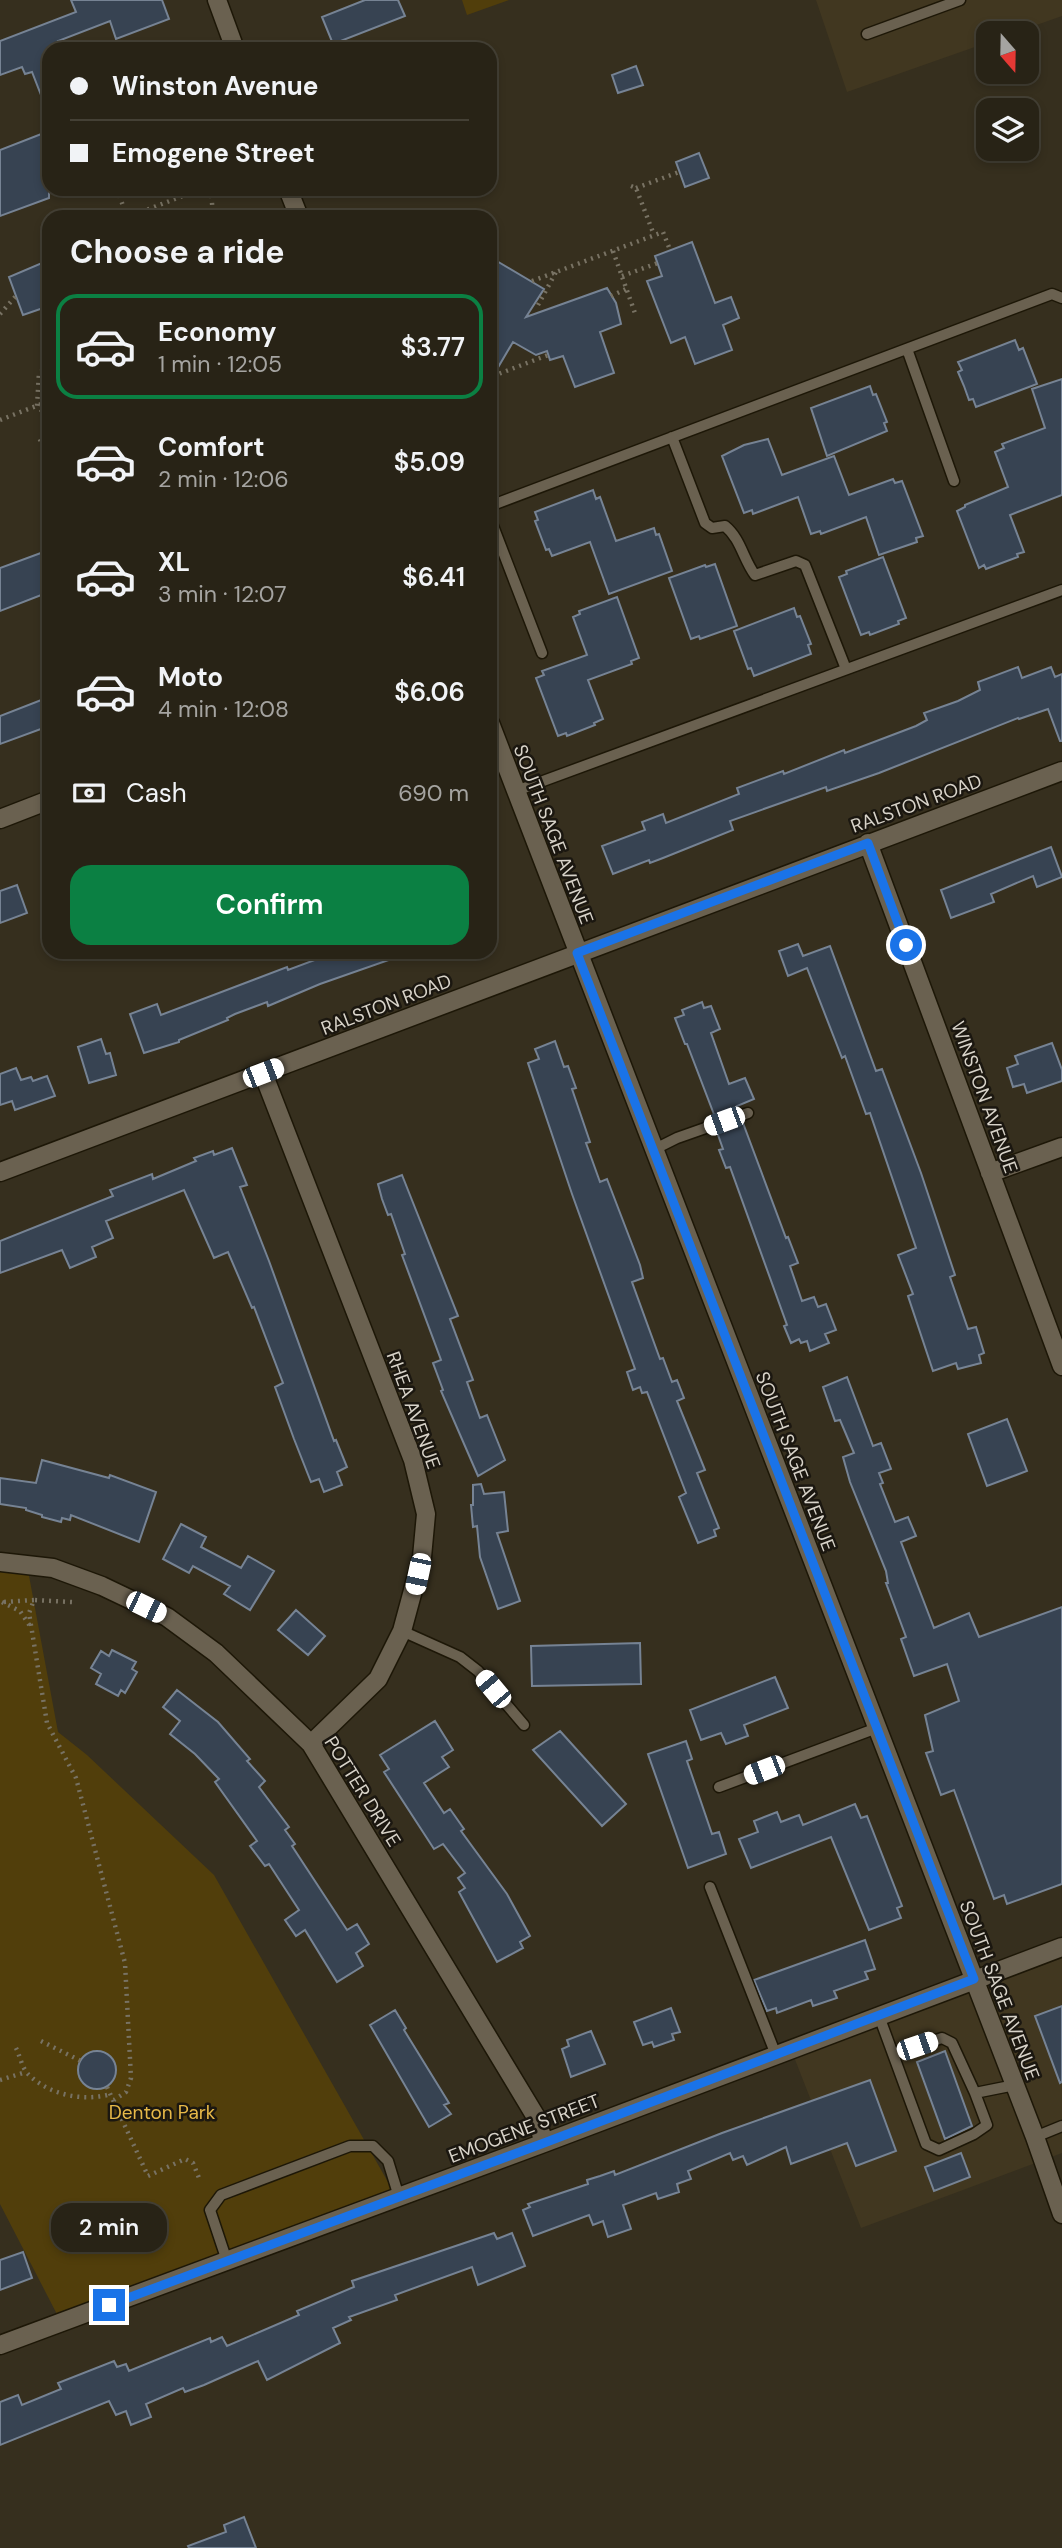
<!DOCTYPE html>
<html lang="en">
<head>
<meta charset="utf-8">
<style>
  :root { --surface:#282316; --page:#302b1f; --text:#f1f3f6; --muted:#a5a4a1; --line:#444035; --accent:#0b8043 }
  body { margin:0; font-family:"DM Sans",sans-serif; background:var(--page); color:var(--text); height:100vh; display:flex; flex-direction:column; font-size:26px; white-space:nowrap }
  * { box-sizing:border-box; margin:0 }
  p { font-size:23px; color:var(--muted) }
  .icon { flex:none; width:38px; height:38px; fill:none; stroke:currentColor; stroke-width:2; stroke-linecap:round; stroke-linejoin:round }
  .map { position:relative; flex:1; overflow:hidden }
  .panel { position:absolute; left:42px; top:210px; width:455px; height:749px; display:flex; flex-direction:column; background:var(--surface); border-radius:21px; box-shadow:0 4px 10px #0003,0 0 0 2px var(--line) }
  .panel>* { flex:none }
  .banner { position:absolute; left:42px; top:42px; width:455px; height:154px; border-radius:21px; box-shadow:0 4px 10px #0003,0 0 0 2px var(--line); display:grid; align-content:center; height:154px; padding:0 28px; background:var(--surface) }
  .needle { width:46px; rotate:160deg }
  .buttons { position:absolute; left:976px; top:21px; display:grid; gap:14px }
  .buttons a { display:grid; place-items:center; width:63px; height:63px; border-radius:14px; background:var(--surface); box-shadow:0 4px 10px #0003,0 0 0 2px var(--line); font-size:35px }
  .end { position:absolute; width:32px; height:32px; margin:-16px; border:9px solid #1a73e8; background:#fff; box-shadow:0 0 0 4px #fff }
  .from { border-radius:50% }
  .bubble { position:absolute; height:49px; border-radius:21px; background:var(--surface); box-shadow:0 4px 10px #0003,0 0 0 2px var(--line); font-size:23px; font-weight:600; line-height:49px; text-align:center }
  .car { position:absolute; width:21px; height:42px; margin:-21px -10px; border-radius:9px; box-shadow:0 0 5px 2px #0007; background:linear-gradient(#fff 24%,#345 0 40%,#fff 0 76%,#345 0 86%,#fff 0) }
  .banner b { display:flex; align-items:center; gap:24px; height:66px; font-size:26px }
  .banner b+b { border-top:2px solid var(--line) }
  .banner i { width:18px; height:18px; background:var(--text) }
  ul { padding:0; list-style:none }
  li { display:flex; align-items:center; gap:21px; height:105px; margin:0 14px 10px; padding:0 14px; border:4px solid transparent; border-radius:21px }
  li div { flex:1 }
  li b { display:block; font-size:26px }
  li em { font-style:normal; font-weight:600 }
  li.selected { border-color:var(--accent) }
  li>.icon { width:63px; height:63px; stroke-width:1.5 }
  h2 { padding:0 28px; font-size:32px; line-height:84px }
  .pay { display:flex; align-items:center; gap:18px; height:77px; padding:0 28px; font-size:26px }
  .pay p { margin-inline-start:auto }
  .primary-button { display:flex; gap:14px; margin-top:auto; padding:14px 28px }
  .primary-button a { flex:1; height:80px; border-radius:21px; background:var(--accent); color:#fff; font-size:28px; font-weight:600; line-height:80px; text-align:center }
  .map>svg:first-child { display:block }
</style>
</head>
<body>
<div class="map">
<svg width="1062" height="2548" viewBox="0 0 1062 2548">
  <rect width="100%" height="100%" fill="#362f1e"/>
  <!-- built -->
  <path fill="#413720" d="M 816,0 L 1062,0 L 1062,16 L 1014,33 L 989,33 L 989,42 L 847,92 Z
    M 1062,1958 L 1062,2153 L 861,2228 L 794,2057 Z"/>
  <!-- green -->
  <path fill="#513e0b" d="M 462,0 L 509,0 L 467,15 Z
    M 0,1562 L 27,1565 L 58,1732 L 87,1755 L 214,1875 L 397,2198 L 61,2322 L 0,2204 Z"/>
  <!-- building -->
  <path fill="#374352" stroke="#768394" stroke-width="2" d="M 71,0 L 162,0 L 169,19 L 116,39 L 110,21 L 58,41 L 61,49 L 49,49 L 48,113 L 32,72 L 25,74 L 22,67 L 0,75 L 0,41 L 76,12 Z
    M 365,0 L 398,0 L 405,16 L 333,44 L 322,17 Z
    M 636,66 L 643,85 L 618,93 L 612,75 Z
    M 49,131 L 49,198 L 0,216 L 0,150 Z
    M 699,153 L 709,178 L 685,187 L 676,162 Z
    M 692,242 L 715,303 L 731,297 L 739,318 L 723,325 L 732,350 L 695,364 L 685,337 L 671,343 L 647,281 L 662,276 L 655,256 Z
    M 490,257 L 544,289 L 526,317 L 607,288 L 616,303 L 621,324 L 600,332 L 614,373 L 575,387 L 563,356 L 550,360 L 547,351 L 536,355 L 513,342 L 490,381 Z
    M 49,260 L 49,306 L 23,315 L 9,277 Z
    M 1015,340 L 1019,350 L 1023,348 L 1037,384 L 976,407 L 973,399 L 969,400 L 964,386 L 958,372 L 962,370 L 958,362 Z
    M 1062,379 L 1062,495 L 1010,515 L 1024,552 L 1017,554 L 1018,557 L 999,564 L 986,569 L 984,565 L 979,568 L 957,511 L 965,507 L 965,505 L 1008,487 L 995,452 L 1004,448 L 1002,444 L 1045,428 L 1032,389 Z
    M 870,386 L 873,395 L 876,394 L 887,422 L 884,423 L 887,431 L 827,456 L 811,408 Z
    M 768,439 L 782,475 L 834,456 L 849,495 L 893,479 L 895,483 L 902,481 L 923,536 L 916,538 L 917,542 L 879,555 L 866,517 L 821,534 L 820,531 L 811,534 L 798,497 L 753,514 L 752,510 L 744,513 L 722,456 L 744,445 Z
    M 593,490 L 596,499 L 600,497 L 616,541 L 654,528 L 656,535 L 659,534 L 672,571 L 609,594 L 590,542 L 552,556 L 549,549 L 546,550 L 535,521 L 538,520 L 535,512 Z
    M 49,550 L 49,592 L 0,611 L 0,568 Z
    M 883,557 L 906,618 L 898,621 L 899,624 L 870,635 L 869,632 L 861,635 L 839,577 L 847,574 L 846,571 Z
    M 715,564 L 737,626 L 700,639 L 699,636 L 691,639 L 669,578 L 705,565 L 706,567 Z
    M 617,597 L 639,658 L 631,661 L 632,664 L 588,680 L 603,719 L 594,723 L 595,725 L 567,736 L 566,733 L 558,736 L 536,678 L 544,675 L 542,671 L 587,655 L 573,617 L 580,614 L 579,611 Z
    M 794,608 L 797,617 L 800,616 L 811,644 L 808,645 L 811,654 L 754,676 L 751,668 L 748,669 L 734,631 Z
    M 1018,667 L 1022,678 L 1051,667 L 1055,677 L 1062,674 L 1062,741 L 1060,741 L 1048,709 L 1019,719 L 1018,718 L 879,773 L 827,791 L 826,787 L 730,821 L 733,830 L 663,858 L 650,863 L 649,860 L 613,874 L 602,846 L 645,830 L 642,822 L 663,814 L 666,823 L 739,794 L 737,788 L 783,771 L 784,774 L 844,750 L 845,753 L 916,726 L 927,720 L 924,713 L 958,701 L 980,690 L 978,682 Z
    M 49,697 L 49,726 L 0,744 L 0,716 Z
    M 1051,847 L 1062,877 L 1037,887 L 1033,876 L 991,894 L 994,902 L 951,918 L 941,890 Z
    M 17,885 L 27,913 L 0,923 L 0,891 Z
    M 798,944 L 803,956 L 830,946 L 876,1071 L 882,1069 L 921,1173 L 955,1275 L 950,1277 L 968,1329 L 976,1327 L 984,1353 L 979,1355 L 981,1363 L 958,1369 L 956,1363 L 933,1371 L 908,1296 L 913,1294 L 898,1255 L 916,1248 L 870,1113 L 866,1114 L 845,1056 L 842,1058 L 807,968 L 788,976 L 779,951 Z
    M 321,952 L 405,952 L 406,954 L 320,984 L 268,1006 L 267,1002 L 235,1014 L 227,1018 L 228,1020 L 179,1040 L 179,1042 L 144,1053 L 130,1014 L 157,1004 L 161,1015 L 287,967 L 288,970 L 323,957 Z
    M 702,1002 L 704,1008 L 711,1006 L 720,1029 L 711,1033 L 729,1084 L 745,1078 L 754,1099 L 737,1106 L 738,1109 L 715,1117 L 687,1044 L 685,1044 L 675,1018 L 684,1015 L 682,1010 Z
    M 101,1039 L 106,1054 L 110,1053 L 116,1075 L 89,1083 L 78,1047 Z
    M 555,1041 L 564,1067 L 568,1066 L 576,1088 L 572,1089 L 590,1142 L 586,1143 L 600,1182 L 607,1179 L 640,1265 L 643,1278 L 632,1282 L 660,1359 L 663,1358 L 672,1382 L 677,1380 L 684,1398 L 677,1401 L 705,1470 L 697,1473 L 719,1528 L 714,1530 L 716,1536 L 698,1543 L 679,1497 L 686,1493 L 647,1392 L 642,1393 L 640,1387 L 633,1390 L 627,1372 L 635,1369 L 572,1194 L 528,1063 L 539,1059 L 535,1049 Z
    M 1052,1043 L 1062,1070 L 1062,1081 L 1027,1093 L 1024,1084 L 1013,1087 L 1007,1068 L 1018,1064 L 1015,1056 Z
    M 16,1068 L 21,1080 L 31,1077 L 33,1081 L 47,1076 L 55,1096 L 15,1110 L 12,1101 L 0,1105 L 0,1074 Z
    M 743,1123 L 786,1238 L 788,1237 L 798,1263 L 790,1266 L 802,1301 L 814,1297 L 818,1307 L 826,1304 L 836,1330 L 825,1334 L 829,1343 L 810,1351 L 807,1341 L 801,1343 L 799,1339 L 791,1343 L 784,1326 L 787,1325 L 730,1167 L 726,1168 L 719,1150 L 723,1149 L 717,1132 Z
    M 232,1148 L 247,1185 L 240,1187 L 269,1261 L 334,1441 L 336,1440 L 347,1467 L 337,1472 L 342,1485 L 324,1492 L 319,1479 L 311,1482 L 294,1439 L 275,1387 L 283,1383 L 254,1307 L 252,1308 L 228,1252 L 214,1258 L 184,1190 L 106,1221 L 113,1238 L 92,1247 L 96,1257 L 70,1268 L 62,1250 L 0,1273 L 0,1241 L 113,1196 L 110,1190 L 152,1174 L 153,1179 L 196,1161 L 194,1158 L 213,1151 L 214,1155 Z
    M 402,1175 L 458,1316 L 450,1319 L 473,1380 L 467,1382 L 480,1418 L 487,1415 L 505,1460 L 478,1476 L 441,1391 L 443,1390 L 433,1363 L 441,1360 L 402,1255 L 405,1254 L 391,1214 L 388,1215 L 382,1199 L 378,1184 Z
    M 847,1377 L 873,1446 L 881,1443 L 891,1469 L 879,1473 L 883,1483 L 880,1484 L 895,1522 L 908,1517 L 916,1536 L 901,1542 L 934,1628 L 969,1613 L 979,1637 L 1062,1607 L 1062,1884 L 1007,1904 L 1004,1895 L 994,1899 L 954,1790 L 941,1795 L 926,1753 L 933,1751 L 925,1715 L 959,1701 L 947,1664 L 914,1676 L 901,1639 L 906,1637 L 886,1583 L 888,1583 L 886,1571 L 850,1482 L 843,1457 L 854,1453 L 840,1420 L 835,1421 L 823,1387 Z
    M 1007,1419 L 1027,1471 L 987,1486 L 968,1434 Z
    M 42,1460 L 109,1478 L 110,1475 L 156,1492 L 139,1542 L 71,1515 L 70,1520 L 62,1518 L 61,1522 L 42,1517 L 42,1515 L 26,1510 L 26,1508 L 0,1504 L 0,1478 L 36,1483 Z
    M 481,1484 L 484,1494 L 504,1492 L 508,1531 L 497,1533 L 520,1601 L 498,1609 L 480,1557 L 477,1526 L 473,1527 L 471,1505 L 473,1505 L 473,1485 Z
    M 181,1524 L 206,1537 L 201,1547 L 241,1568 L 248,1556 L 274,1571 L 250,1610 L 224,1594 L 230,1586 L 193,1566 L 189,1573 L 163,1559 Z
    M 296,1610 L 325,1636 L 308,1655 L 278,1630 Z
    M 640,1643 L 641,1684 L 532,1686 L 531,1646 Z
    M 112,1650 L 136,1662 L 132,1669 L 137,1672 L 125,1693 L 121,1690 L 118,1696 L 96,1684 L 101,1674 L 91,1668 L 101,1651 L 109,1656 Z
    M 775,1677 L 788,1708 L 744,1725 L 748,1736 L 726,1744 L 721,1733 L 701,1740 L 690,1710 Z
    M 177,1690 L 218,1722 L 250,1759 L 247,1761 L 265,1781 L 259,1787 L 289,1827 L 285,1830 L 295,1844 L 292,1846 L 347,1930 L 357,1924 L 369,1944 L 356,1953 L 363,1966 L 337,1982 L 305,1930 L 296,1936 L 285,1920 L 299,1910 L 269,1864 L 265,1866 L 250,1846 L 257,1841 L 215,1782 L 219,1779 L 195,1754 L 170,1734 L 180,1721 L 163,1707 Z
    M 435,1721 L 453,1750 L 442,1757 L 449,1767 L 424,1783 L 444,1813 L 450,1809 L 464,1829 L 461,1831 L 507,1894 L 530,1936 L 520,1942 L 523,1948 L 497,1962 L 459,1892 L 465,1888 L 458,1878 L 465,1873 L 443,1844 L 434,1849 L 384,1772 L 389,1769 L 380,1755 Z
    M 560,1731 L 626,1804 L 602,1826 L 533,1750 Z
    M 686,1741 L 692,1759 L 687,1761 L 712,1834 L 719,1832 L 726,1854 L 688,1868 L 648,1754 Z
    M 855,1804 L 861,1818 L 867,1816 L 902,1906 L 897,1908 L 901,1918 L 869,1930 L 831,1837 L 751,1868 L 739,1839 L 758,1832 L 754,1821 L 777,1812 L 781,1822 L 799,1815 L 803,1825 Z
    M 865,1940 L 875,1969 L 865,1972 L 868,1979 L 834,1991 L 837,1998 L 813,2006 L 811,2000 L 777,2013 L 776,2008 L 767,2011 L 754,1980 Z
    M 1062,2006 L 1062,2082 L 1060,2083 L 1035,2016 Z
    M 671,2008 L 680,2032 L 672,2034 L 674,2040 L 654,2047 L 652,2042 L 643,2045 L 634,2022 Z
    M 395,2010 L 406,2028 L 404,2030 L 449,2103 L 444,2105 L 451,2114 L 429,2127 L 370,2025 Z
    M 591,2031 L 605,2064 L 571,2077 L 562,2049 L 569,2046 L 567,2040 Z
    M78 2070a19 19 0 1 1 38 0a19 19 0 1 1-38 0Z
    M 945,2051 L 972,2126 L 945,2139 L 917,2062 Z
    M 870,2080 L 896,2151 L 856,2166 L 847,2143 L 791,2164 L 786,2147 L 747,2165 L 743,2156 L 733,2160 L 730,2153 L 688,2171 L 691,2179 L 677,2184 L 679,2192 L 658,2199 L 656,2193 L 623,2205 L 631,2229 L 608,2237 L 603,2221 L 593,2225 L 589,2215 L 533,2236 L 523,2210 L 530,2207 L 528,2204 L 588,2184 L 587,2180 L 600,2176 L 614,2171 L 615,2175 L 722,2133 Z
    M 961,2153 L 970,2177 L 934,2191 L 925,2167 Z
    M 494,2233 L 497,2239 L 512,2233 L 525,2266 L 478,2285 L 472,2267 L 395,2295 L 397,2300 L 349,2317 L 351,2320 L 333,2328 L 340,2343 L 267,2380 L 258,2361 L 204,2385 L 185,2392 L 183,2388 L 146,2404 L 151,2417 L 131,2425 L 126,2411 L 116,2415 L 109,2401 L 0,2445 L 0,2402 L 18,2395 L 22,2405 L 61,2389 L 58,2383 L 114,2361 L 117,2367 L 126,2364 L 129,2371 L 210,2338 L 211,2342 L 222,2337 L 227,2346 L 299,2315 L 297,2311 L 354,2287 L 352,2281 Z
    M 23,2252 L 32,2278 L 0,2290 L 0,2260 Z
    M 244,2517 L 256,2548 L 189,2548 L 188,2546 L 226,2532 L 224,2525 Z"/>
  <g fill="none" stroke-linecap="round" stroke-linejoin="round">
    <defs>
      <path id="lane" d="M 867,34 L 960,0
        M 907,349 L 954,481
        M 672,437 L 705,523 L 712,528 L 725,526 C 741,539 743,559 755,575 L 796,561 L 805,565 L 846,669
        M 490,506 L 1052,294 L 1062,298
        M 490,518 L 542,653
        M 516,791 L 1062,590
        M 653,1150 L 677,1138 L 748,1113
        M 402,1631 L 460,1657 L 478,1671 L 524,1725
        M 719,1787 L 877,1728
        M 710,1887 L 776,2055
        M 879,2016 L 926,2144 L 939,2150 L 974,2134 L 987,2125 L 975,2093 L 1015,2085
        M 893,2054 L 942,2038 L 952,2043 L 975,2093
        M 1035,2137 L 1062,2126
        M 227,2261 L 210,2210 L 221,2195 L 350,2146 L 373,2146 L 388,2161 L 399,2197"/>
      <path id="street" d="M 0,819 L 49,800
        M 868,843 L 1062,1366
        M 263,1073 L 413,1460 L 426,1514 L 422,1557 L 402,1631 L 378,1679 L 311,1744
        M 0,1172 L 1062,771
        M 990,1173 L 1062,1147
        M 0,1562 L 53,1568 L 102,1586 L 167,1617 L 216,1653 L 311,1744 L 536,2117 L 544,2143
        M 0,2345 L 544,2143 L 1062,1947"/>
      <path id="secondary" d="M 217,0 L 235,49
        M 288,189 L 299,217
        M 490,723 L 1035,2137 L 1062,2214"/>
    </defs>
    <!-- lane casing -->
    <use href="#lane" stroke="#1d1707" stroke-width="13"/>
    <!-- street casing -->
    <use href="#street" stroke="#1d1707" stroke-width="21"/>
    <!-- secondary casing -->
    <use href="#secondary" stroke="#1d1707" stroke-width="21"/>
    <!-- path -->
    <path stroke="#787263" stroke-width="4.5" stroke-dasharray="2 5" stroke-linecap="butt" d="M 631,186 L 636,188 L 654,235
      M 636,188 L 679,172
      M 117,189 L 127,217
      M 211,189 L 213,217
      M 128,217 L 201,189
      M 613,251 L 636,316
      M 622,276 L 658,263
      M 532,281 L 663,232 L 670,250
      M 611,296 L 626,289
      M 538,305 L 556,272
      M 0,314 L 16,296
      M 49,370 L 39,372 L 37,406 L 49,418
      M 493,376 L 548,355
      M 0,420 L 44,403
      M 49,431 L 39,437 L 49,463
      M 2,1602 L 20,1611 L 30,1626
      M 4,1602 L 34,1600
      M 72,1602 L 34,1600 L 29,1613 L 47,1723 L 76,1778 L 125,1963 L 131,2078 L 126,2092 L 114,2100
      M 41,2041 L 81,2061
      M 16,2048 C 20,2056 22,2068 28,2074 C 49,2095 83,2102 111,2094
      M 0,2080 L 26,2072
      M 107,2087 L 148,2176 L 185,2159 L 193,2163 L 199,2178"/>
    <!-- lane -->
    <use href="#lane" stroke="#6a6150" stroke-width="10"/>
    <!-- street -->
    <use href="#street" stroke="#6a6150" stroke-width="18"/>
    <!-- secondary -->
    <use href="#secondary" stroke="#6a6150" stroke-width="18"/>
  </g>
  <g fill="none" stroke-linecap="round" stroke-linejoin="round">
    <!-- route -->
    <path stroke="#1a73e8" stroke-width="9" d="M 109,2305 L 544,2143 L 974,1979 L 577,953 L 868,843 L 906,945"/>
  </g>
  <g text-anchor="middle" stroke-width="5" stroke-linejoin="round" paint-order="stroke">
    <!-- street labels -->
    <g font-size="19" fill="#d8d3c9" stroke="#1b1710">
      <text transform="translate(916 803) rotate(-20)" y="7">RALSTON ROAD</text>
      <text transform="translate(554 834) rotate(69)" y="7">SOUTH SAGE AVENUE</text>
      <text transform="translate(386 1004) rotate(-21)" y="7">RALSTON ROAD</text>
      <text transform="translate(985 1097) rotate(70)" y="7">WINSTON AVENUE</text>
      <text transform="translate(414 1410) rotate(70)" y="7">RHEA AVENUE</text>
      <text transform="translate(796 1461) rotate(69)" y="7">SOUTH SAGE AVENUE</text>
      <text transform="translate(363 1791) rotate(58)" y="7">POTTER DRIVE</text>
      <text transform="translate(1000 1990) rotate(69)" y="7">SOUTH SAGE AVENUE</text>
      <text transform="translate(524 2128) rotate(-21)" y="7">EMOGENE STREET</text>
    </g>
    <!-- park labels -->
    <g font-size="19" fill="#e7b948" stroke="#1b1710">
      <text x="162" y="2119">Denton Park</text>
    </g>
  </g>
</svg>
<div class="buttons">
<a><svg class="needle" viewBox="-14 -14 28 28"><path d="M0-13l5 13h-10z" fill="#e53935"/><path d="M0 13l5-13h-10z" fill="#a5a4a1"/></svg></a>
<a><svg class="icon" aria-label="layers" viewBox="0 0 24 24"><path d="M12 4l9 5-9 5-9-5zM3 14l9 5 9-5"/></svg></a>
</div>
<i class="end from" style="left:906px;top:945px"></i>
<i class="end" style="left:109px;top:2305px"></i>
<div class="bubble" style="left:51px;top:2203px;width:116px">2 min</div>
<i class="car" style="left:263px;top:1073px;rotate:69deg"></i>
<i class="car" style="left:724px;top:1121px;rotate:250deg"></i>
<i class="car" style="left:418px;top:1574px;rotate:192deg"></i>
<i class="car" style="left:146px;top:1607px;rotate:116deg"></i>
<i class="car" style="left:493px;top:1689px;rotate:320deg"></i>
<i class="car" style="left:764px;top:1770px;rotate:249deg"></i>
<i class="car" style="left:917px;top:2046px;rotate:71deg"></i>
<div class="banner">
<b><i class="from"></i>Winston Avenue</b>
<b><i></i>Emogene Street</b>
</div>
<section class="panel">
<h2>Choose a ride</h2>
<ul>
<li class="selected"><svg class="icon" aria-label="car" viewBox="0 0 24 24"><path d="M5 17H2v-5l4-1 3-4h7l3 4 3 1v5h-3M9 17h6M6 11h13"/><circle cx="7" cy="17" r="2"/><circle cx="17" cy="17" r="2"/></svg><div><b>Economy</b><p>1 min · 12:05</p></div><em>$3.77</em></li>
<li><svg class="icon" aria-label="car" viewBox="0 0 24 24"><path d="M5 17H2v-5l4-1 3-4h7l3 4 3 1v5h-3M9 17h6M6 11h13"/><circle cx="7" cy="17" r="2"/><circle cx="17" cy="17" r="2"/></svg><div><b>Comfort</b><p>2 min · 12:06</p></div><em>$5.09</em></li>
<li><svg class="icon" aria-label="car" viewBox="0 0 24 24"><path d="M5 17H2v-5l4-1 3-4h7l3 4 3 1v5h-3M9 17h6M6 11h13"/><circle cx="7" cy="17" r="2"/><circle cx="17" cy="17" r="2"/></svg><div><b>XL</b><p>3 min · 12:07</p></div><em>$6.41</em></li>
<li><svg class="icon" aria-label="car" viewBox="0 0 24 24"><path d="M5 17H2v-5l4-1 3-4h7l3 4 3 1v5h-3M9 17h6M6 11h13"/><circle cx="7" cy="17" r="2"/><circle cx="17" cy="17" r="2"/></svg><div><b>Moto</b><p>4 min · 12:08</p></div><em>$6.06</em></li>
</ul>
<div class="pay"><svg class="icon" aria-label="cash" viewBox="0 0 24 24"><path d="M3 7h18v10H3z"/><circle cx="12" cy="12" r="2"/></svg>Cash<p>690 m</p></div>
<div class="primary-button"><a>Confirm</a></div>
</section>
</div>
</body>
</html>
